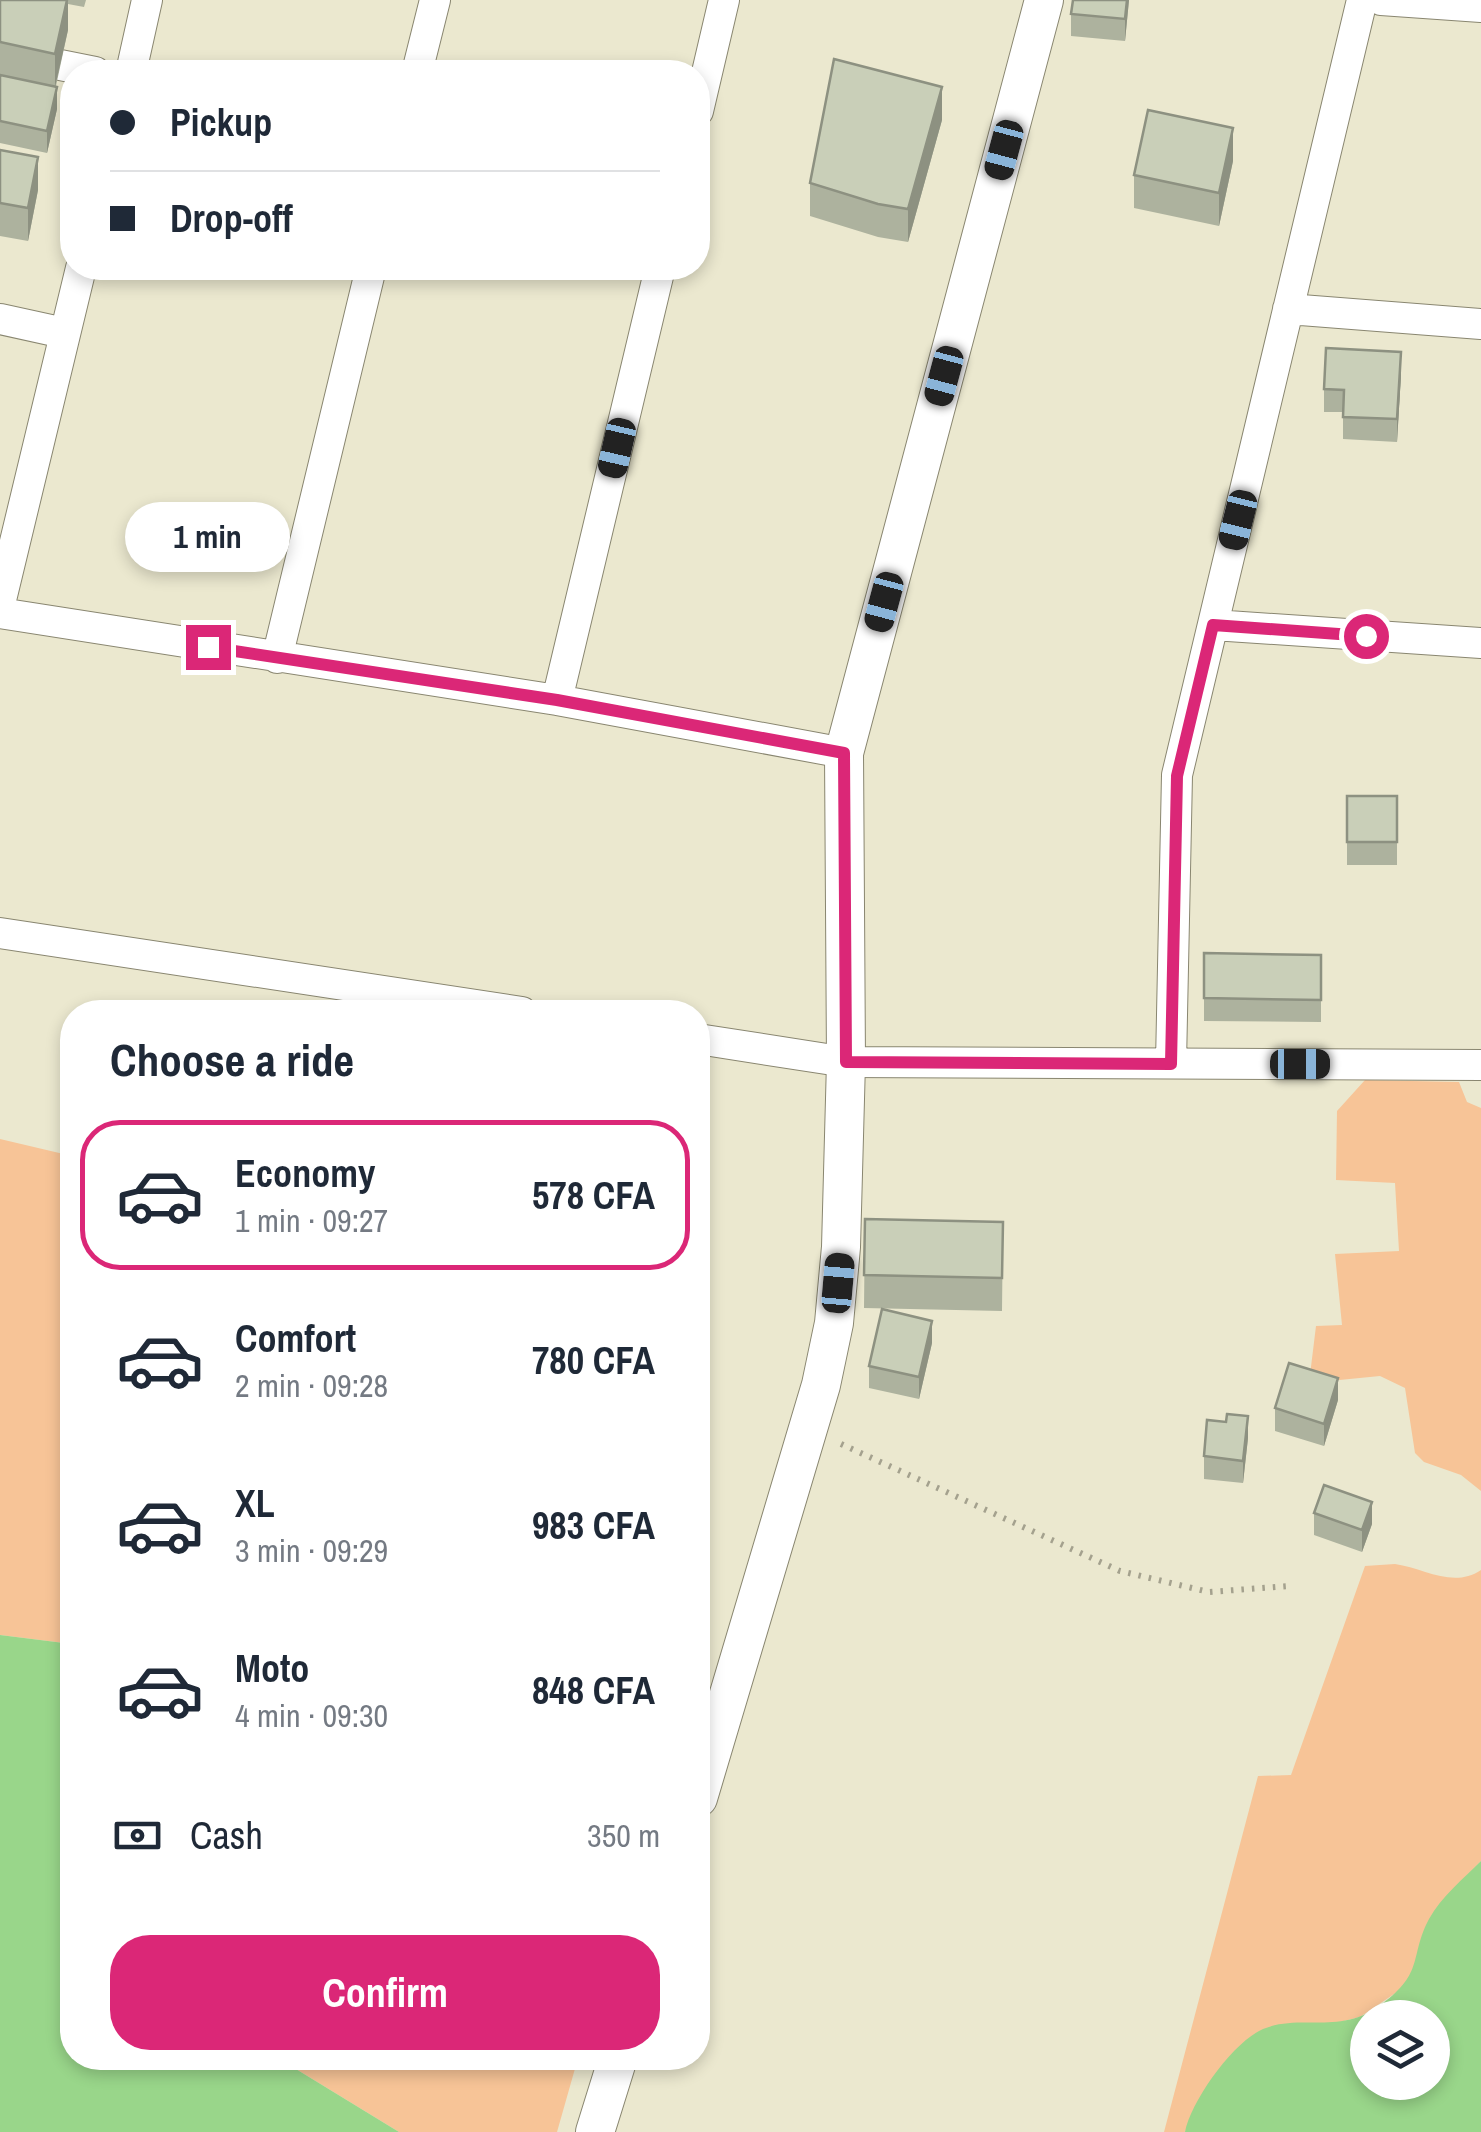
<!DOCTYPE html>
<html lang="en">
<head>
<meta charset="utf-8">
<style>
  :root { --surface:#fff; --page:#f2f2f3; --text:#1f2937; --muted:#747a83; --line:#e0e1e3; --accent:#db2777 }
  body { margin:0; font-family:"Archivo Narrow",sans-serif; background:var(--page); color:var(--text); height:100vh; display:flex; flex-direction:column; font-size:38px; white-space:nowrap }
  * { box-sizing:border-box; margin:0 }
  p { font-size:32px; color:var(--muted) }
  .icon { flex:none; width:55px; height:55px; fill:none; stroke:currentColor; stroke-width:2; stroke-linecap:round; stroke-linejoin:round }
  .map { position:relative; flex:1; overflow:hidden }
  .sheet { position:absolute; left:60px; top:1000px; width:650px; height:1070px; display:flex; flex-direction:column; background:var(--surface); border-radius:40px; box-shadow:0 5px 15px #0003 }
  .sheet>* { flex:none }
  .top-card { position:absolute; left:60px; top:60px; width:650px; height:220px; border-radius:40px; box-shadow:0 5px 15px #0003; display:grid; align-content:center; height:220px; padding:0 50px; background:var(--surface) }
  .controls { position:absolute; left:1350px; top:2000px; display:grid; gap:20px }
  .controls a { display:grid; place-items:center; width:100px; height:100px; border-radius:50%; background:var(--surface); box-shadow:0 5px 15px #0003; font-size:50px }
  .end { position:absolute; width:45px; height:45px; margin:-22px; border:12px solid #db2777; background:#fff; box-shadow:0 0 0 5px #fff }
  .from { border-radius:50% }
  .bubble { position:absolute; height:70px; border-radius:35px; background:var(--surface); box-shadow:0 5px 15px #0003; font-size:32px; font-weight:800; line-height:70px; text-align:center }
  .car { position:absolute; width:30px; height:60px; margin:-30px -15px; border-radius:12px; box-shadow:0 0 8px 2px #0007; background:linear-gradient(#222 24%,#8ab4d8 0 40%,#222 0 76%,#8ab4d8 0 86%,#222 0) }
  .top-card b { display:flex; align-items:center; gap:35px; height:95px; font-size:38px }
  .top-card b+b { border-top:2px solid var(--line) }
  .top-card i { width:25px; height:25px; background:var(--text) }
  ul { padding:0; list-style:none }
  li { display:flex; align-items:center; gap:30px; height:150px; margin:0 20px 15px; padding:0 30px; border:5px solid transparent; border-radius:40px }
  li div { flex:1 }
  li b { display:block; font-size:38px }
  li em { font-style:normal; font-weight:800 }
  li.selected { border-color:var(--accent) }
  li>.icon { width:90px; height:90px; stroke-width:1.5 }
  h2 { padding:0 50px; font-size:45px; line-height:120px }
  .pay { display:flex; align-items:center; gap:25px; height:110px; padding:0 50px; font-size:38px }
  .pay p { margin-inline-start:auto }
  .cta { display:flex; gap:20px; margin-top:auto; padding:20px 50px }
  .cta a { flex:1; height:115px; border-radius:40px; background:var(--accent); color:#fff; font-size:40px; font-weight:800; line-height:115px; text-align:center }
  .map>svg:first-child { display:block }
</style>
</head>
<body>
<div class="map">
<svg width="1481" height="2132" viewBox="0 0 1481 2132">
  <rect width="100%" height="100%" fill="#ebe8cf"/>
  <!-- green -->
  <path fill="#f7c497" d="M 1365,1080 L 1459,1082 L 1467,1102 L 1481,1108 L 1481,1491 L 1461,1475 L 1424,1462 L 1415,1453 L 1405,1388 L 1380,1376 L 1309,1383 L 1316,1326 L 1342,1325 L 1335,1254 L 1399,1251 L 1395,1183 L 1336,1180 L 1337,1111 Z
    M 0,1139 L 72,1156 L 72,1644 L 0,1635 Z
    M 1395,1564 C 1424,1568 1453,1589 1481,1570 L 1481,1861 L 1446,1898 L 1418,1952 L 1413,1973 L 1400,1990 L 1360,2017 L 1336,2023 L 1283,2025 L 1201,2097 L 1185,2132 L 1164,2132 L 1258,1776 L 1291,1775 L 1365,1566 Z
    M 285,2058 L 578,2058 L 557,2132 L 399,2132 L 291,2066 Z"/>
  <!-- water -->
  <path fill="#99d68a" fill-rule="evenodd" d="M 0,1635 L 72,1644 L 72,2058 L 285,2058 L 291,2066 L 399,2132 L 0,2132 Z
    M 1481,1861 L 1481,2132 L 1185,2132 C 1191,2101 1233,2042 1263,2029 C 1301,2013 1341,2036 1382,2004 C 1425,1972 1409,1957 1429,1919 C 1441,1897 1464,1878 1481,1861 ZM 1368,2018 L 1432,2018 L 1432,2082 L 1368,2082 Z"/>
  <g fill="none" stroke-linecap="round" stroke-linejoin="round">
    <defs>
      <path id="minor" d="M 1381,0 L 1481,7
        M 0,53 L 95,72
        M 131,72 L 147,0
        M 417,72 L 435,0
        M 698,111 L 724,0
        M 1288,309 L 1481,324
        M 0,319 L 64,333
        M 0,604 L 81,268
        M 0,613 L 557,700 L 844,753
        M 1213,625 L 1481,643
        M 277,658 L 371,268
        M 557,700 L 660,268
        M 0,933 L 522,1012
        M 698,1039 L 846,1062 L 1481,1065
        M 1171,1063 L 1177,775 L 1362,0"/>
      <path id="tertiary" d="M 698,1798 L 821,1385 L 834,1323 L 841,1247 L 846,1062 L 844,753 L 1044,0
        M 595,2132 L 618,2058"/>
    </defs>
    <!-- minor casing -->
    <use href="#minor" stroke="#898670" stroke-width="32"/>
    <!-- tertiary casing -->
    <use href="#tertiary" stroke="#898670" stroke-width="40"/>
    <!-- path -->
    <path stroke="#a4a18e" stroke-width="6" stroke-dasharray="2.5 8" stroke-linecap="butt" d="M 841,1444 L 1120,1571 L 1209,1592 L 1289,1586"/>
    <!-- minor -->
    <use href="#minor" stroke="#fff" stroke-width="30"/>
    <!-- tertiary -->
    <use href="#tertiary" stroke="#fff" stroke-width="38"/>
  </g>
  <!-- wall -->
  <path fill="#adb29e" d="M 0,0 L 86,0 L 84,7 L 68,4 L 68,30 L 56,86 L 57,109 L 47,153 L 0,143 Z
    M 1129,0 L 1125,41 L 1071,36 L 1071,14 Z
    M 942,120 L 908,242 L 878,237 L 810,216 L 810,183 Z
    M 0,150 L 38,190 L 28,241 L 0,236 Z
    M 1233,161 L 1219,226 L 1134,208 L 1134,175 Z
    M 1401,375 L 1397,442 L 1343,439 L 1343,412 L 1324,412 L 1324,389 Z
    M 1347,796 L 1397,796 L 1397,865 L 1347,865 Z
    M 1204,953 L 1321,955 L 1321,1022 L 1204,1021 Z
    M 865,1219 L 1003,1222 L 1002,1311 L 864,1308 Z
    M 932,1343 L 919,1399 L 869,1388 L 869,1366 Z
    M 1338,1400 L 1324,1446 L 1275,1431 L 1275,1408 Z
    M 1248,1438 L 1243,1483 L 1204,1479 L 1204,1456 Z
    M 1314,1513 L 1372,1524 L 1362,1552 L 1314,1535 Z"/>
  <!-- shaded-wall -->
  <path fill="#8d9181" d="M 68,0 L 68,30 L 55,87 L 55,54 Z
    M 1127,0 L 1129,0 L 1125,41 L 1125,19 Z
    M 57,87 L 57,109 L 47,153 L 47,131 Z
    M 942,87 L 942,120 L 908,242 L 908,209 Z
    M 1233,128 L 1233,161 L 1219,226 L 1219,193 Z
    M 38,157 L 38,190 L 28,241 L 28,208 Z
    M 1401,352 L 1401,375 L 1397,442 L 1397,419 Z
    M 932,1321 L 932,1343 L 919,1399 L 919,1377 Z
    M 1338,1378 L 1338,1400 L 1324,1446 L 1324,1424 Z
    M 1248,1416 L 1248,1438 L 1243,1483 L 1243,1461 Z
    M 1372,1502 L 1372,1524 L 1362,1552 L 1362,1530 Z"/>
  <!-- building -->
  <path fill="#c9cfb8" stroke="#8d9181" stroke-width="2.5" d="M 0,0 L 67,0 L 55,54 L 0,42 Z
    M 1073,0 L 1127,0 L 1125,19 L 1071,14 Z
    M 834,59 L 942,87 L 908,209 L 878,204 L 810,183 Z
    M 0,75 L 57,87 L 47,131 L 0,121 Z
    M 1148,110 L 1233,128 L 1219,193 L 1134,175 Z
    M 0,150 L 38,157 L 28,208 L 0,203 Z
    M 1326,348 L 1401,352 L 1397,419 L 1343,417 L 1344,390 L 1324,389 Z
    M 1347,796 L 1397,796 L 1397,842 L 1347,842 Z
    M 1204,953 L 1321,955 L 1321,1000 L 1204,998 Z
    M 865,1219 L 1003,1222 L 1002,1278 L 864,1275 Z
    M 882,1309 L 932,1321 L 919,1377 L 869,1366 Z
    M 1289,1363 L 1338,1378 L 1324,1424 L 1275,1408 Z
    M 1227,1414 L 1248,1416 L 1243,1461 L 1204,1456 L 1207,1420 L 1226,1422 Z
    M 1324,1485 L 1372,1502 L 1362,1530 L 1314,1513 Z"/>
  <g fill="none" stroke-linecap="round" stroke-linejoin="round">
    <!-- route -->
    <path stroke="#db2777" stroke-width="12" d="M 208,647 L 557,700 L 844,753 L 846,1062 L 1171,1064 L 1177,776 L 1213,625 L 1366,636"/>
  </g>
</svg>
<div class="controls">
<a><svg class="icon" aria-label="layers" viewBox="0 0 24 24"><path d="M12 4l9 5-9 5-9-5zM3 14l9 5 9-5"/></svg></a>
</div>
<i class="end from" style="left:1366px;top:636px"></i>
<i class="end" style="left:208px;top:647px"></i>
<div class="bubble" style="left:125px;top:502px;width:165px">1 min</div>
<i class="car" style="left:1004px;top:150px;rotate:195deg"></i>
<i class="car" style="left:944px;top:376px;rotate:195deg"></i>
<i class="car" style="left:617px;top:448px;rotate:193deg"></i>
<i class="car" style="left:1238px;top:520px;rotate:194deg"></i>
<i class="car" style="left:884px;top:602px;rotate:195deg"></i>
<i class="car" style="left:1300px;top:1064px;rotate:90deg"></i>
<i class="car" style="left:838px;top:1283px;rotate:5deg"></i>
<div class="top-card">
<b><i class="from"></i>Pickup</b>
<b><i></i>Drop-off</b>
</div>
<section class="sheet">
<h2>Choose a ride</h2>
<ul>
<li class="selected"><svg class="icon" aria-label="car" viewBox="0 0 24 24"><path d="M5 17H2v-5l4-1 3-4h7l3 4 3 1v5h-3M9 17h6M6 11h13"/><circle cx="7" cy="17" r="2"/><circle cx="17" cy="17" r="2"/></svg><div><b>Economy</b><p>1 min · 09:27</p></div><em>578 CFA</em></li>
<li><svg class="icon" aria-label="car" viewBox="0 0 24 24"><path d="M5 17H2v-5l4-1 3-4h7l3 4 3 1v5h-3M9 17h6M6 11h13"/><circle cx="7" cy="17" r="2"/><circle cx="17" cy="17" r="2"/></svg><div><b>Comfort</b><p>2 min · 09:28</p></div><em>780 CFA</em></li>
<li><svg class="icon" aria-label="car" viewBox="0 0 24 24"><path d="M5 17H2v-5l4-1 3-4h7l3 4 3 1v5h-3M9 17h6M6 11h13"/><circle cx="7" cy="17" r="2"/><circle cx="17" cy="17" r="2"/></svg><div><b>XL</b><p>3 min · 09:29</p></div><em>983 CFA</em></li>
<li><svg class="icon" aria-label="car" viewBox="0 0 24 24"><path d="M5 17H2v-5l4-1 3-4h7l3 4 3 1v5h-3M9 17h6M6 11h13"/><circle cx="7" cy="17" r="2"/><circle cx="17" cy="17" r="2"/></svg><div><b>Moto</b><p>4 min · 09:30</p></div><em>848 CFA</em></li>
</ul>
<div class="pay"><svg class="icon" aria-label="cash" viewBox="0 0 24 24"><path d="M3 7h18v10H3z"/><circle cx="12" cy="12" r="2"/></svg>Cash<p>350 m</p></div>
<div class="cta"><a>Confirm</a></div>
</section>
</div>
</body>
</html>
